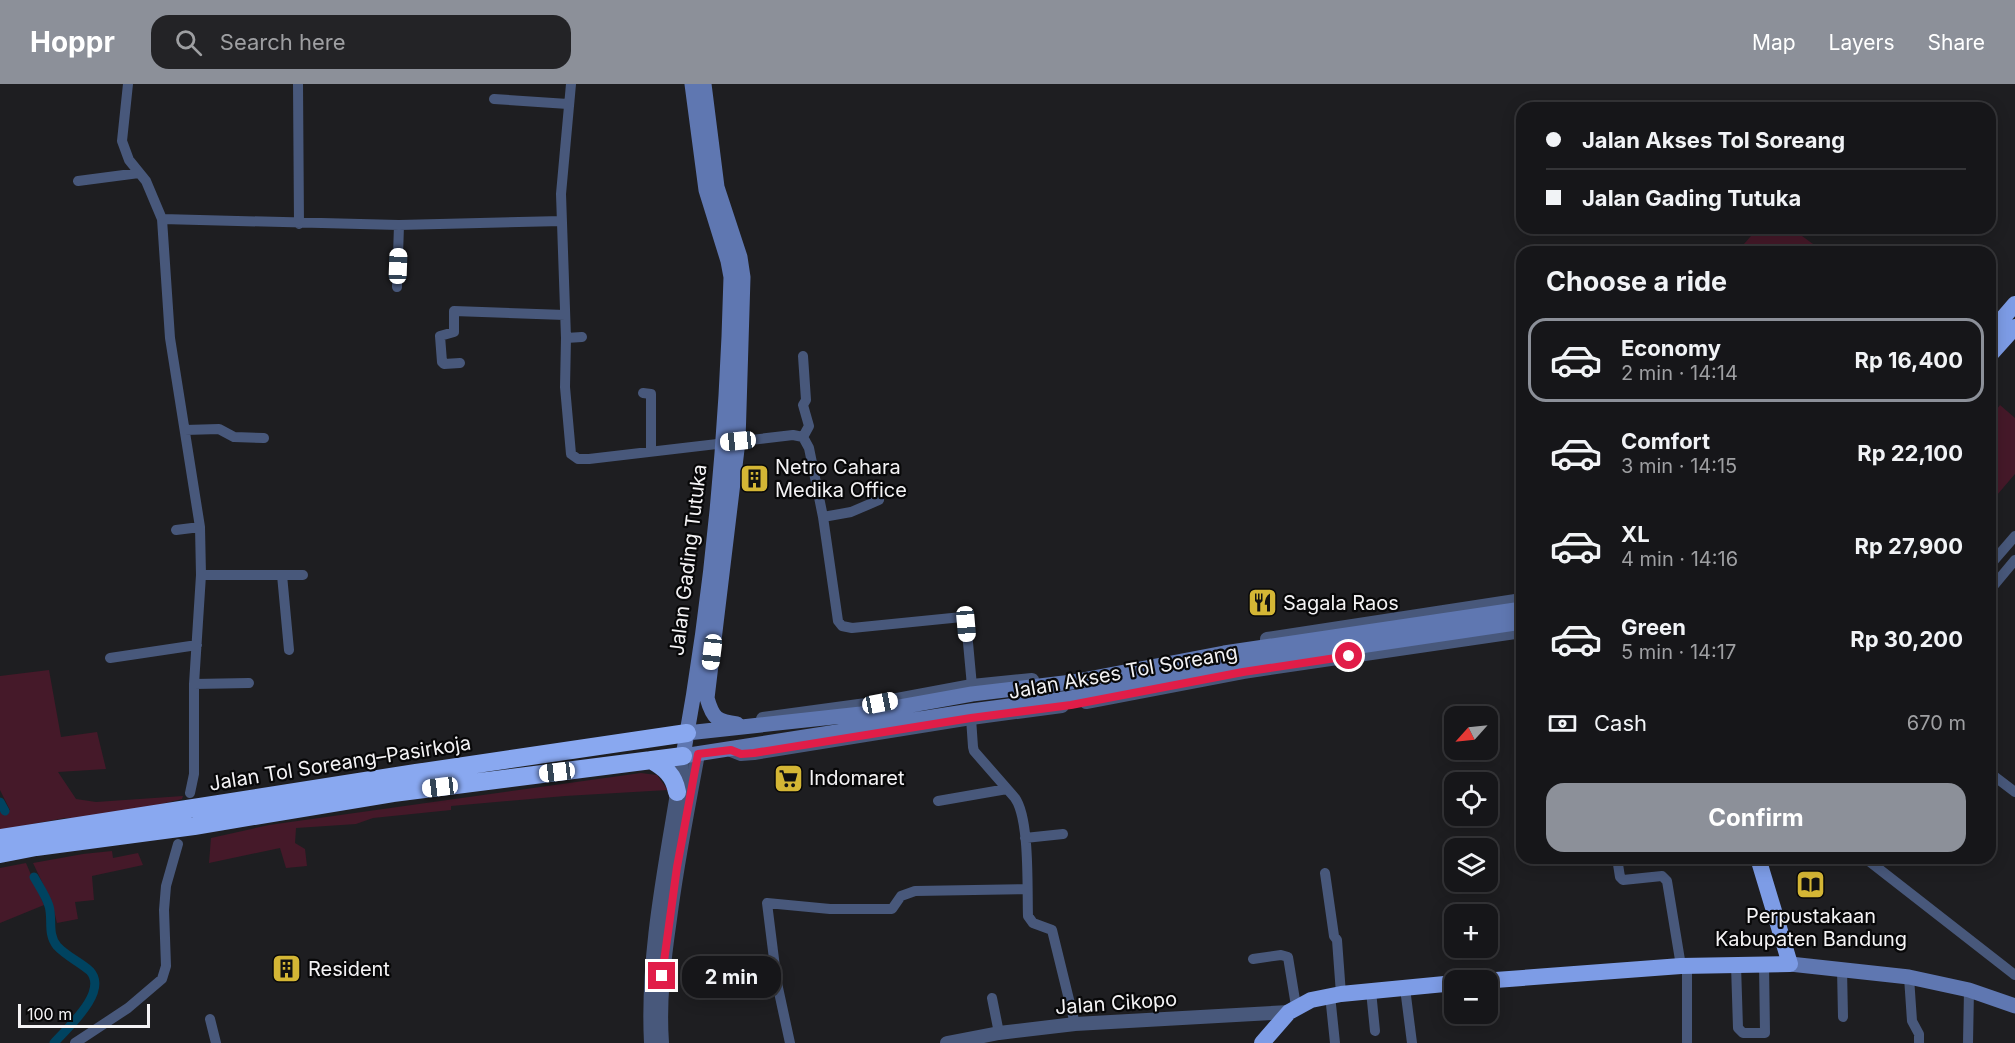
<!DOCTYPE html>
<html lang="en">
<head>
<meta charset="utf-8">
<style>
  :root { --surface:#161619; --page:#232326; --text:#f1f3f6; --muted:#9e9fa2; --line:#353538; --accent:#8c9099 }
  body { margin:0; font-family:Inter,sans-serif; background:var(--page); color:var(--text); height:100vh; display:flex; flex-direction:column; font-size:22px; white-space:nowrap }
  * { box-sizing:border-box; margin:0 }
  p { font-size:20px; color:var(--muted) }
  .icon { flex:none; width:33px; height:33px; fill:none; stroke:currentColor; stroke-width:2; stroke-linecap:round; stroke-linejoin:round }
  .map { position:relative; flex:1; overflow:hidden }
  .side { position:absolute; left:1516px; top:162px; width:480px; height:618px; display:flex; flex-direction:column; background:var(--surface); border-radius:18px; box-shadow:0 3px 15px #0003,0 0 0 2px var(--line) }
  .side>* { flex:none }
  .top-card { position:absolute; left:1516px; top:18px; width:480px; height:132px; border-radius:18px; box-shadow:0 3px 15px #0003,0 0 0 2px var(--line); display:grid; align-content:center; height:132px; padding:0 30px; background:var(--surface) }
  .needle { width:39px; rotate:243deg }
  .fabs { position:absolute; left:1444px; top:622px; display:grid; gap:12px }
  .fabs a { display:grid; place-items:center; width:54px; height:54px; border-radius:12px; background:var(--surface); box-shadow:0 3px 15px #0003,0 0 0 2px var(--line); font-size:30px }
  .scale { position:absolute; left:18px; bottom:15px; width:132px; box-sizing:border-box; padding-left:6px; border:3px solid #f4f3f5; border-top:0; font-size:16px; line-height:21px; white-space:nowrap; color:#f4f3f5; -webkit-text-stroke:4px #080809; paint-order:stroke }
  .end { position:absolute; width:27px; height:27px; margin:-14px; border:8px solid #e11d48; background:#fff; box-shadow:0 0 0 3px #fff }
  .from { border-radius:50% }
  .bubble { position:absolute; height:42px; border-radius:18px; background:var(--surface); box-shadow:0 3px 15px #0003,0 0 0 2px var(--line); font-size:20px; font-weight:700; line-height:42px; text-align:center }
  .car { position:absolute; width:18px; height:36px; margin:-18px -9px; border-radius:8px; box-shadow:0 0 4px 2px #0007; background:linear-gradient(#fff 24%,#345 0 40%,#fff 0 76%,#345 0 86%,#fff 0) }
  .top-card b { display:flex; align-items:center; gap:21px; height:57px; font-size:22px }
  .top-card b+b { border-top:2px solid var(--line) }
  .top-card i { width:15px; height:15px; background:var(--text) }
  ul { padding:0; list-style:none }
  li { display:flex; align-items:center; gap:18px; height:84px; margin:0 12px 9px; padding:0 18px; border:3px solid transparent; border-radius:18px }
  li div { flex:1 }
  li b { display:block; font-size:22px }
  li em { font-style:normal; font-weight:700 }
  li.on { border-color:var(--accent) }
  li>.icon { width:54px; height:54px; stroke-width:1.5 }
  h2 { padding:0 30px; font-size:27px; line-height:72px }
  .pay { display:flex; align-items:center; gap:15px; height:66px; padding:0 30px; font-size:22px }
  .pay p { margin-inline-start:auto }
  .action { display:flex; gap:12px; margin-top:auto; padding:12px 30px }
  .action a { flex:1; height:69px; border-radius:18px; background:var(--accent); color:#fff; font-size:24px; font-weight:700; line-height:69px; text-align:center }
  header { display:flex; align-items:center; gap:36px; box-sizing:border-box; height:84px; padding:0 30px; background:var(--accent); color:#fff }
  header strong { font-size:28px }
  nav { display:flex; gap:33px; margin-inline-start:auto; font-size:21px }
  .search { width:420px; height:54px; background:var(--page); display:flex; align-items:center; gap:15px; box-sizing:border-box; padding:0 21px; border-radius:18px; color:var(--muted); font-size:22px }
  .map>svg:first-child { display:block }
</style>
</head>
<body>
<header>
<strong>Hoppr</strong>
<div class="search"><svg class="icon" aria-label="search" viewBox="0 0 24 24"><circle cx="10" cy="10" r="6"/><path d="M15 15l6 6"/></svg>Search here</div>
<nav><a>Map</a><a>Layers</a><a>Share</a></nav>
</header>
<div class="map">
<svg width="2015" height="959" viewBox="0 0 2015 959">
  <rect width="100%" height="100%" fill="#1e1e21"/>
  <!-- green -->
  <path fill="#451929" d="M 1758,144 L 1791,144 L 1824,168 L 1737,168 Z
    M 2000,321 L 2015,334 L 2015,390 L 1991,418 L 1991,333 Z
    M 49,586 L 61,653 L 97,648 L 106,685 L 58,688 L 76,715 L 96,718 L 183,712 L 182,715 L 137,726 L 81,734 L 65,734 L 0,746 L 0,728 L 10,726 L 0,706 L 0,592 Z
    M 641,689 L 657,691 L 668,706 L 565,712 L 451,722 L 451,726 L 373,734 L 356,740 L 296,744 L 295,759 L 305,765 L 307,782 L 286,784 L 280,764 L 209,779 L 211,754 L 269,741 Z
    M 112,767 L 113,774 L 138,769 L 143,781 L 92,792 L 94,816 L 75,818 L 78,835 L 57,839 L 52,819 L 33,779 L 83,770 Z
    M 26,779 L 44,821 L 0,839 L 0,784 Z"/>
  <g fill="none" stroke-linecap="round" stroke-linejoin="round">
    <!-- canal -->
    <path stroke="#004360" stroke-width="9" d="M 0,718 L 5,727
      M 34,793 C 39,802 46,812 49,822 C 53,835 47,850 57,862 C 66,872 80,878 90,887 C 109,908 67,944 54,959"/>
    <!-- minor -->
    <path stroke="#48587b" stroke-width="10" d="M 128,0 L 122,57 L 129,76 L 146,97 L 162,135 L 170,254 L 200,443 L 201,491 L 194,600 L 194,690 L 190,709
      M 298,0 L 299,140
      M 571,0 L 561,110 L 566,254 L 565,303 L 571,370 L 578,375 L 589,375 L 793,351 L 803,353 L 809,364 L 823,433 L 838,537 L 842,542 L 852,544 L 962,533 L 966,537 L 972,602
      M 494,15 L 568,20
      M 78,97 L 139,89
      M 162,135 L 399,141 L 562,137
      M 397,203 L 399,141
      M 566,254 L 582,253
      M 803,272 L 806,316 L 803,321 L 809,342 L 803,353
      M 460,279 L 444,280 L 442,278 L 440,252 L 454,248 L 454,227 L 565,231
      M 643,309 L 651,310 L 651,367
      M 185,346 L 219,345 L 234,353 L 264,354
      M 823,433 L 851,428 L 879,416
      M 176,446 L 200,443
      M 1990,481 L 2015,452
      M 201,491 L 303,491
      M 282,491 L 289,566
      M 1990,506 L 2015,476
      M 110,574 L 197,561
      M 194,600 L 249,599
      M 971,634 L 973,663 L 974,667 L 1015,714 C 1030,735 1027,805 1028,832 L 1033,839 L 1052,846 L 1075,940
      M 1990,689 L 2015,708
      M 938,717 L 1007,705
      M 1025,754 L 1063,750
      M 1617,774 L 1620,793 L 1623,796 L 1662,792 L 1667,797 L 1681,882
      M 1865,774 L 2015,891
      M 1325,789 L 1334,852 L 1337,856 L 1341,910
      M 1253,875 L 1281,871 L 1288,873 L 1296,922
      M 1736,881 L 1738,944 L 1743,949 L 1765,949 L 1764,880
      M 1842,885 L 1843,933
      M 1909,893 L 1912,937 L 1919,950 L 1919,959
      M 1405,904 L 1412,959
      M 1371,907 L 1375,947
      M 1330,911 L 1335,959
      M 992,914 L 999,949
      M 210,935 L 216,959
      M 75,959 L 128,924 L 162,895 L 166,882 L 164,826 L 166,802 L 178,760
      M 790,959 L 777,899 L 767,819 L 830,825 L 892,825 L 901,812 L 915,807 L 1027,805
      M 1687,959 L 1687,882
      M 1968,959 L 1969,906"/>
    <!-- tertiary -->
    <path stroke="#48587b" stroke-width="14" d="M 1267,555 L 1522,516
      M 1086,618 L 1243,588 L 1522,547
      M 763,635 L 881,619 L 972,602 L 1032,596
      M 731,666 L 741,670 L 754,669 L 971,634 L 1062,622
      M 651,959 C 646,863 669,766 683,672
      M 662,959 C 659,917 664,876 670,835 C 677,779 688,725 698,670
      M 947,959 L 999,949 L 1075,940 L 1289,928"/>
    <!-- secondary -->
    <path stroke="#5f77b1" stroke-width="15" d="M 692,0 L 706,106 L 728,177 L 731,193 C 727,354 712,514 683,672 L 971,627 L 1070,614 L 1239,580 L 1522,538
      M 704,0 L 717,103 L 740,173 L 743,193 L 738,357 L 707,614 C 713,635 717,637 737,640
      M 687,649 L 861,630 L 972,610 L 1072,598 L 1224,569 L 1522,525
      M 1790,880 L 1909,893 L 1969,906 L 2015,922"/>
    <!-- trunk -->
    <path stroke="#7d9ce6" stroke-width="16" d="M 1990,249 L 2015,220
      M 1990,271 L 2015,243
      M 1482,897 L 1681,882 L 1790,880 L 1758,774
      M 1262,959 L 1289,928 L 1311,916 L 1341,910 L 1455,899"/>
    <!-- motorway -->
    <path stroke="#89a8f0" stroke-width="18" d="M 651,676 C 665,684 674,691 677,708
      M 0,754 L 416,689 L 687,649
      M 0,770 L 36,763 L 194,742 L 393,709 L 683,672"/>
  </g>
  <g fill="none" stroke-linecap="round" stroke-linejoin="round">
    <!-- route -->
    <path stroke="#e11d48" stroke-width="8" d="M 662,892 L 677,783 L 698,670 L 731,666 L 741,670 L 754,669 L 971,634 L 1071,621 L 1243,588 L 1349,572"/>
  </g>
  <!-- icons -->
  <defs>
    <symbol id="building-square" viewBox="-11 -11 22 22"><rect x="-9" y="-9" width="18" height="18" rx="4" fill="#d4b635" stroke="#080809"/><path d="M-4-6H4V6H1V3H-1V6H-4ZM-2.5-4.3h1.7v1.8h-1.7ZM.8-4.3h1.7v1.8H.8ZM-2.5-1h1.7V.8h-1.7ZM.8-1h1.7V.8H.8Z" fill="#111"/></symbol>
    <symbol id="restaurant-square" viewBox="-11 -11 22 22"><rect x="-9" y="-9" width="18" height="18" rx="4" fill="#d4b635" stroke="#080809"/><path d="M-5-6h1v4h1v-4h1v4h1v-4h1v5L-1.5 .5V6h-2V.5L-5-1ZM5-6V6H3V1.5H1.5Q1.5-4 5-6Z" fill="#111"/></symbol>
    <symbol id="supermarket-square" viewBox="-11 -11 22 22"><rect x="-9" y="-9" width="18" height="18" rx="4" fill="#d4b635" stroke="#080809"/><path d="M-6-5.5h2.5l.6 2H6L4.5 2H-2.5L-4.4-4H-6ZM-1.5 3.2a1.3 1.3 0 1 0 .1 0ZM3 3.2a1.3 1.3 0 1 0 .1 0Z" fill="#111"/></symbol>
    <symbol id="library-square" viewBox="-11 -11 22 22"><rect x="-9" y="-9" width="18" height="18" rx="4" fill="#d4b635" stroke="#080809"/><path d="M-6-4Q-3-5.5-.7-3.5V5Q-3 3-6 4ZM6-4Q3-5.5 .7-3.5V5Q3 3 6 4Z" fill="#111"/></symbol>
  </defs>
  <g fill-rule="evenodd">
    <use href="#building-square" x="738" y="378" width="33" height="33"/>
    <use href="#restaurant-square" x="1246" y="502" width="33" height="33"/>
    <use href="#supermarket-square" x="772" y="678" width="33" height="33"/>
    <use href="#library-square" x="1794" y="784" width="33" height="33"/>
    <use href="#building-square" x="270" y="868" width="33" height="33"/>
  </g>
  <g text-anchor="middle" stroke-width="4.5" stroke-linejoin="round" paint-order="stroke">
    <!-- poi labels -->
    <g font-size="20" fill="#f4f3f5" stroke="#080809" text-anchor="start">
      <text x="775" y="390">Netro Cahara<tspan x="775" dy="23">Medika Office</tspan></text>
      <text x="1283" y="526">Sagala Raos</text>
      <text x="809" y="701">Indomaret</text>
      <text x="1811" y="839" text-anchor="middle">Perpustakaan<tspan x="1811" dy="23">Kabupaten Bandung</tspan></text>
      <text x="308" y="892">Resident</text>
    </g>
    <!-- street labels -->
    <g font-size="20" fill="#f4f3f5" stroke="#080809">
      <text transform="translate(688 476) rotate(-83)" y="7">Jalan Gading Tutuka</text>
      <text transform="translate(1123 588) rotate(-10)" y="7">Jalan Akses Tol Soreang</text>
      <text transform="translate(340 679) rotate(-9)" y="7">Jalan Tol Soreang–Pasirkoja</text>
      <text transform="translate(1116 919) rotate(-4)" y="7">Jalan Cikopo</text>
    </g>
  </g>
</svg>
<div class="fabs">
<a><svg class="needle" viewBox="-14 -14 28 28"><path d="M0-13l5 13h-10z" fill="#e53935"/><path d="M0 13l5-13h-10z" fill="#9e9fa2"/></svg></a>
<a><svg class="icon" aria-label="locate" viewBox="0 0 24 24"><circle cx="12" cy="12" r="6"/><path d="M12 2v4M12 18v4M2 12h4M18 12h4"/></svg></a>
<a><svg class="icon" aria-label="layers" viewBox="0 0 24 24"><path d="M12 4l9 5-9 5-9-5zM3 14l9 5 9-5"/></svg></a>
<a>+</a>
<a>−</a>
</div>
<div class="scale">100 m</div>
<i class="end from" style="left:1349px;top:572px"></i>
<i class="end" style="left:662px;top:892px"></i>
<div class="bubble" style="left:682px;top:872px;width:99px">2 min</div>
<i class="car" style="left:398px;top:182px;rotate:2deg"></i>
<i class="car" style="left:738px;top:357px;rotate:264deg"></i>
<i class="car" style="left:966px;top:540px;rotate:175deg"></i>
<i class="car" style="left:712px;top:568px;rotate:187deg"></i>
<i class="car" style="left:880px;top:619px;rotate:79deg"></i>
<i class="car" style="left:557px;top:688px;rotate:263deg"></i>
<i class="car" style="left:440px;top:703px;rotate:263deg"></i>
<div class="top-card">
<b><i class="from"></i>Jalan Akses Tol Soreang</b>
<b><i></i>Jalan Gading Tutuka</b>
</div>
<section class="side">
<h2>Choose a ride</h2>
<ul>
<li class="on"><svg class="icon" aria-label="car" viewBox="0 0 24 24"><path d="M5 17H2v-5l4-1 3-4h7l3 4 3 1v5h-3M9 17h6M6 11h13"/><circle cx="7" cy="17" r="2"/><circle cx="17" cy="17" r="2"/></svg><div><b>Economy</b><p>2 min · 14:14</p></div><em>Rp 16,400</em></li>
<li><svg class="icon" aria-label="car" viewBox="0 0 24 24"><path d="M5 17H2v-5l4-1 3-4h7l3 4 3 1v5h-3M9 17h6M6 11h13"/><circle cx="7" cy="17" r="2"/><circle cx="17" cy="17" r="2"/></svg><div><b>Comfort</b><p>3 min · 14:15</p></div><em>Rp 22,100</em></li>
<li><svg class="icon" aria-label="car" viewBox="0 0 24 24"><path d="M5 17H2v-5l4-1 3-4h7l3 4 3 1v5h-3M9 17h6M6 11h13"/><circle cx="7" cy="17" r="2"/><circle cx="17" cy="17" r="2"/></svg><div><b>XL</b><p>4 min · 14:16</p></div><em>Rp 27,900</em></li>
<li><svg class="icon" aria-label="car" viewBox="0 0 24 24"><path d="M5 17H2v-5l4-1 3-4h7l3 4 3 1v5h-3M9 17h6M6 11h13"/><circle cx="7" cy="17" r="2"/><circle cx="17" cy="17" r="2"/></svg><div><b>Green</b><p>5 min · 14:17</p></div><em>Rp 30,200</em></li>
</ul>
<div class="pay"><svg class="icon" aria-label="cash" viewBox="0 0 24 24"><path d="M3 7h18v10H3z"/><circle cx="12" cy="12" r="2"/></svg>Cash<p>670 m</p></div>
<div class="action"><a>Confirm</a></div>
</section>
</div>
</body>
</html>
